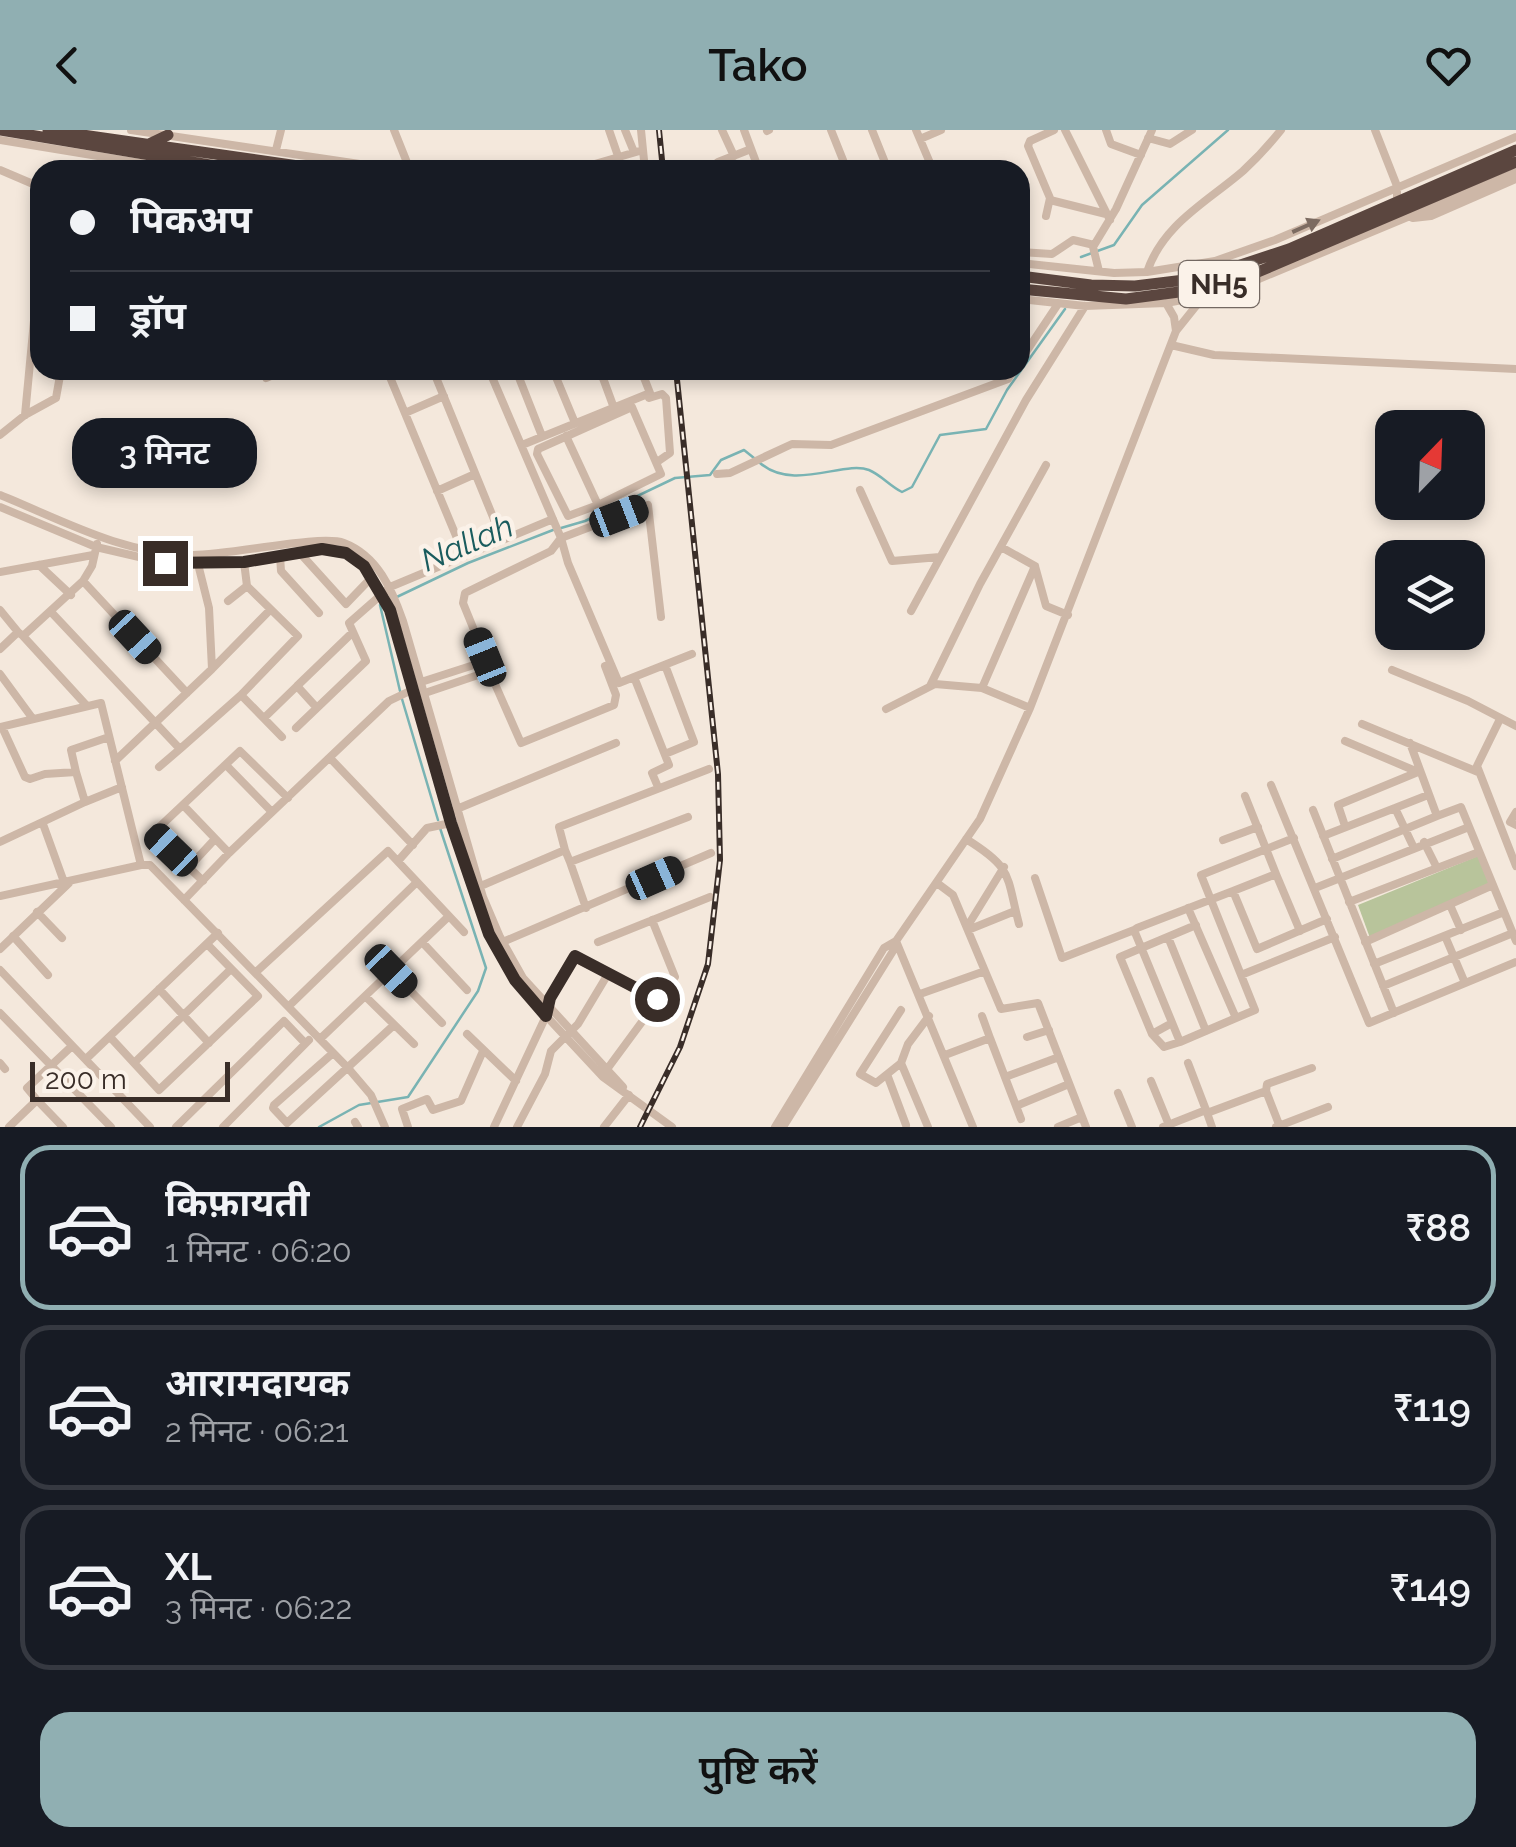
<!DOCTYPE html>
<html lang="hi">
<head>
<meta charset="utf-8">
<style>
  :root { --surface:#171b24; --page:#20242c; --text:#f1f3f6; --muted:#9ea1a6; --line:#363941; --accent:#90afb2 }
  body { margin:0; font-family:Raleway,"Noto Sans Devanagari",sans-serif; background:var(--page); color:var(--text); height:100vh; display:flex; flex-direction:column; font-size:38px; white-space:nowrap }
  * { box-sizing:border-box; margin:0 }
  p { font-size:32px; color:var(--muted) }
  .icon { flex:none; width:55px; height:55px; fill:none; stroke:currentColor; stroke-width:2; stroke-linecap:round; stroke-linejoin:round }
  .map { position:relative; height:997px; overflow:hidden }
  .panel { display:flex; flex-direction:column; background:var(--surface); flex:1 }
  .panel>* { flex:none }
  .guide { position:absolute; left:30px; top:30px; width:1000px; height:220px; border-radius:30px; box-shadow:0 5px 15px #0003; display:grid; align-content:center; height:220px; padding:0 40px; background:var(--surface) }
  .needle { width:65px; rotate:23deg }
  .tools { position:absolute; left:1375px; top:280px; display:grid; gap:20px }
  .tools a { display:grid; place-items:center; width:110px; height:110px; border-radius:20px; background:var(--surface); box-shadow:0 5px 15px #0003; font-size:50px }
  .scale { position:absolute; left:30px; bottom:25px; width:200px; box-sizing:border-box; padding-left:10px; border:5px solid #392d28; border-top:0; font-size:28px; line-height:35px; white-space:nowrap; color:#392d28; -webkit-text-stroke:8px #fbf2e9; paint-order:stroke }
  .end { position:absolute; width:45px; height:45px; margin:-22px; border:12px solid #392d28; background:#fff; box-shadow:0 0 0 5px #fff }
  .from { border-radius:50% }
  .bubble { position:absolute; height:70px; border-radius:30px; background:var(--surface); box-shadow:0 5px 15px #0003; font-size:32px; font-weight:600; line-height:70px; text-align:center }
  .car { position:absolute; width:30px; height:60px; margin:-30px -15px; border-radius:12px; box-shadow:0 0 8px 2px #0007; background:linear-gradient(#222 24%,#8ab4d8 0 40%,#222 0 76%,#8ab4d8 0 86%,#222 0) }
  .guide b { display:flex; align-items:center; gap:35px; height:95px; font-size:38px }
  .guide b+b { border-top:2px solid var(--line) }
  .guide i { width:25px; height:25px; background:var(--text) }
  ul { padding:18px 0 0; list-style:none }
  li { display:flex; align-items:center; gap:30px; height:165px; margin:0 20px 15px; padding:0 20px; border:5px solid var(--line); border-radius:30px }
  li div { flex:1 }
  li b { display:block; font-size:38px }
  li em { font-style:normal; font-weight:600 }
  li.on { border-color:var(--accent) }
  li>.icon { width:90px; height:90px; stroke-width:1.5 }
  .action { display:flex; gap:20px; margin-top:auto; padding:20px 40px }
  .action a { flex:1; height:115px; border-radius:30px; background:var(--accent); color:#111; font-size:40px; font-weight:600; line-height:115px; text-align:center }
  header { display:flex; justify-content:space-between; align-items:center; height:130px; padding:0 40px; background:var(--accent); color:#111; font-size:45px; font-weight:600 }
  .map>svg:first-child { display:block }
</style>
</head>
<body>
<header><svg class="icon" aria-label="back" viewBox="0 0 24 24"><path d="M15 5l-7 7 7 7"/></svg>Tako<svg class="icon" aria-label="heart" viewBox="0 0 24 24"><path d="M12 20l-8-8c-3-5 5-10 8-4 3-6 11-1 8 4z"/></svg></header>
<div class="map">
<svg width="1516" height="997" viewBox="0 0 1516 997">
  <rect width="100%" height="100%" fill="#f4e8dc"/>
  <!-- green -->
  <path fill="#b8c49b" d="M 1478,726 L 1490,754 L 1370,808 L 1358,775 Z"/>
  <g fill="none" stroke-linecap="round" stroke-linejoin="round">
    <!-- stream -->
    <path stroke="#79b3b3" stroke-width="2.5" d="M 1081,127 L 1114,115 L 1142,75 L 1228,0
      M 760,333 C 794,362 844,330 869,340 C 881,345 890,356 902,362 L 912,357 L 940,305 L 986,299 L 1007,260 L 1065,179
      M 561,398 L 585,391 L 675,348 L 710,345 L 721,330 L 744,320 L 754,328
      M 400,561 L 380,475 L 468,433 L 553,400
      M 402,569 L 438,690
      M 319,997 L 359,975 L 408,967 L 478,861 L 486,838 L 440,698"/>
    <!-- minor -->
    <path stroke="#cdb7a7" stroke-width="8" d="M 131,0 L 400,40
      M 394,0 L 410,40
      M 609,0 L 618,26
      M 625,0 L 634,22
      M 641,0 L 645,40
      M 722,0 L 734,26
      M 744,0 L 759,40
      M 831,0 L 847,40
      M 872,0 L 888,40
      M 916,0 L 933,40
      M 1065,0 L 1110,90
      M 1106,0 L 1111,14 L 1141,25
      M 1375,0 L 1397,56 L 1397,69
      M 767,1 L 769,0
      M 1148,8 L 1170,14 L 1192,0
      M 920,9 L 941,0
      M 0,10 L 183,40
      M 276,20 L 281,0
      M 0,40 L 40,57
      M 574,40 L 643,20
      M 721,40 L 718,32 L 751,19
      M 1050,70 L 1106,84
      M 1046,86 L 1050,68 L 1028,16 L 1030,11 L 1054,0
      M 1413,88 L 1431,86 L 1516,49
      M 1020,122 L 1052,124 L 1073,110 L 1094,115
      M 1020,133 L 1114,143 L 1147,142 L 1215,131 L 1275,110 L 1516,7
      M 1099,141 L 1093,117 L 1116,79 L 1152,0
      M 1147,142 C 1163,94 1207,72 1243,41 C 1257,28 1269,15 1281,0
      M 1020,169 L 1085,176 L 1166,173 L 1204,166 L 1254,151 L 1516,42
      M 1166,173 L 1174,187 L 1176,201
      M 1171,215 L 1214,225 L 1516,239
      M 1020,231 L 1058,174
      M 387,240 L 464,425
      M 433,240 L 502,409
      M 516,240 L 542,306
      M 553,240 L 575,293
      M 600,240 L 614,278
      M 266,248 L 285,240
      M 649,268 L 662,264 L 666,268 L 670,323 L 657,332
      M 632,277 L 661,344 L 598,375 L 568,386 L 537,324 L 538,319 Z
      M 405,283 L 444,266
      M 25,285 L 40,128
      M 0,305 L 25,285 L 56,268 L 61,240
      M 566,306 L 598,375
      M 522,315 L 650,263 L 641,240
      M 717,344 L 730,343 L 792,314 L 831,315 L 1008,249 L 1014,240
      M 860,360 L 892,431 L 940,427
      M 437,361 L 475,344
      M 0,365 C 62,390 122,424 191,425 C 227,426 320,404 344,413 C 378,426 392,460 403,491 L 483,767 L 500,807 L 523,848 L 623,957
      M 0,377 L 96,417 L 165,433 L 244,432 L 322,419 L 346,423 L 364,436 L 390,480 L 468,748 L 494,816 L 521,859 L 603,947 L 672,997
      M 1001,417 L 1035,436 L 1046,476 L 1068,485
      M 299,422 L 346,474 L 372,447
      M 280,426 L 281,441 L 319,483
      M 244,432 L 247,456 L 298,506 L 241,565 L 282,607
      M 39,435 L 71,465
      M 0,442 L 93,425
      M 83,451 L 187,563
      M 228,471 L 247,456
      M 0,480 L 18,502
      M 911,481 L 1026,270 L 1085,176
      M 52,483 L 180,619 L 241,565
      M 0,519 L 18,502 L 23,506
      M481 535a9 9 0 1 1 18 0a9 9 0 1 1-18 0Z
      M 485,527 L 463,473 L 465,463 L 551,421 L 561,408 L 489,240
      M 212,539 L 270,480
      M 1392,540 L 1468,571 L 1516,596
      M 0,544 L 33,589
      M 491,545 L 521,613 L 614,575 L 616,565 L 605,536
      M 634,547 L 619,553 L 568,433 L 561,408 L 648,375 L 661,487
      M 418,553 L 480,533
      M 930,556 L 980,454 L 1046,335
      M 982,558 L 1035,436
      M 422,564 L 484,543
      M 87,576 L 23,506 L 83,451 L 92,436 L 97,414
      M 317,578 L 297,556 L 353,502
      M 886,579 L 935,554 L 982,558 L 1030,578
      M 264,588 L 297,556
      M 1500,589 L 1477,636 L 1516,736
      M 1362,594 L 1478,642
      M 0,597 L 101,573 L 141,735
      M 296,598 L 366,531 L 349,493 L 390,457 L 553,389
      M 1345,611 L 1418,642
      M 1410,613 L 1437,686 L 1461,677 L 1516,811
      M 665,624 L 694,612 L 665,535
      M 330,628 L 413,715
      M 115,631 L 212,539 L 209,478 L 197,430
      M 226,635 L 272,682
      M 159,637 L 180,619
      M 76,642 L 71,620 L 109,607
      M 1271,655 L 1369,893 L 1516,832
      M 658,657 L 652,643 L 669,635 L 634,547 L 692,524
      M 1245,666 L 1276,744
      M 85,672 L 122,657
      M 183,675 L 229,723
      M 1395,678 L 1428,665
      M 1313,680 L 1394,883
      M 452,681 L 616,613
      M 1516,682 L 1510,692 L 1516,695
      M 43,694 L 64,752
      M 1345,696 L 1338,675 L 1418,642
      M 1323,706 L 1395,678 L 1413,716
      M 966,709 C 1013,738 1006,744 1019,794
      M 1223,710 L 1258,697
      M 0,712 L 85,672 L 76,642 L 45,644 L 30,649 L 25,647 L 2,597
      M 1424,712 L 1437,738
      M 565,720 L 559,697 L 709,639
      M 1332,729 L 1437,686
      M 398,731 L 427,698 L 451,693
      M 570,732 L 586,778
      M 189,737 L 215,709
      M 1035,748 L 1062,828 L 1134,800
      M 203,751 L 153,703 L 240,621 L 288,668
      M 937,753 L 953,765 L 1001,879 L 1038,873 L 1086,997
      M 476,758 L 565,720 L 570,732 L 688,687
      M 1315,758 L 1469,697
      M 1233,761 L 1276,744 L 1300,801
      M 0,766 L 141,735 L 150,735 L 348,938 L 371,965 L 385,997
      M 184,770 L 229,723 L 389,571 L 414,559
      M 1349,772 L 1479,722
      M 1450,775 L 1461,800
      M 1188,778 L 1236,888 L 1180,912 L 1134,800 L 1137,798 L 1233,761 L 1257,819 L 1327,789
      M 37,782 L 62,808
      M 967,797 L 1004,737
      M 968,800 L 1015,781
      M 13,806 L 48,845
      M 1445,806 L 1465,853
      M 1168,807 L 1206,901
      M 896,811 L 973,997
      M 422,812 L 467,860
      M 598,812 L 710,767
      M 1365,812 L 1493,755
      M 498,814 L 711,723
      M 0,819 L 69,753
      M 1374,834 L 1504,782
      M 0,840 L 150,997
      M 391,841 L 442,893
      M 256,842 L 388,721 L 464,802
      M 1241,845 L 1335,807
      M 1383,856 L 1513,803
      M 159,859 L 209,913
      M 920,864 L 985,841
      M 365,866 L 414,914
      M 289,876 L 417,752
      M 901,880 L 860,944 L 876,953 L 901,933
      M 0,883 L 111,997
      M 982,886 L 990,908
      M 1236,888 L 1255,880 L 1201,745 L 1294,708
      M 1172,893 L 1152,904 L 1120,827 L 1196,795
      M 467,904 L 516,951
      M 1152,904 L 1164,917 L 1180,912
      M 110,907 L 159,960 L 258,866 L 207,814
      M 1027,907 L 1049,900
      M 320,909 L 449,786
      M 333,923 L 274,975 L 273,978 L 287,993 L 394,895
      M 945,925 L 990,908 L 1021,989
      M 86,929 L 218,803
      M 0,933 L 5,939
      M 134,933 L 231,839
      M 1188,933 L 1206,980
      M 605,942 L 675,847 L 652,790
      M 888,947 L 906,995
      M 1005,947 L 1059,927
      M 1151,951 L 1169,995
      M 1266,961 L 1267,954 L 1312,938
      M 1118,963 L 1132,997
      M 37,970 L 63,997
      M 1016,976 L 1069,954
      M 1207,983 L 1266,961 L 1280,997
      M 355,992 L 358,997
      M 9,997 L 37,970 L 27,958 L 72,916
      M 176,997 L 284,891 L 305,913
      M 223,997 L 309,910
      M 408,997 L 402,979 L 427,969 L 433,980 L 461,971 L 483,921
      M 494,997 L 546,886 L 549,868 L 572,827 L 657,869
      M 517,997 L 545,944 L 551,921 L 578,894 L 608,844
      M 604,997 L 629,965
      M 775,997 L 884,818 L 896,811
      M 783,997 L 893,821 L 896,811 L 980,689 L 1030,578 L 1176,201 L 1204,166
      M 928,997 L 901,933 L 908,914 L 929,886
      M 1058,997 L 1082,987
      M 1163,997 L 1206,980 L 1212,997
      M 1276,997 L 1328,977"/>
    <!-- highway -->
    <path stroke="#5b463f" stroke-width="11" d="M 0,0 L 240,40
      M 48,0 L 326,40
      M 147,15 L 168,5
      M 1020,146 L 1091,155 L 1135,156 L 1201,148 L 1289,119 L 1516,20
      M 1020,159 L 1126,169 L 1194,160 L 1246,147 L 1516,32"/>
    <defs>
      <path id="rail" d="M 659,0 L 663,40
        M 640,997 L 680,917 L 708,834 L 720,730 L 718,644 L 676,240"/>
    </defs>
    <!-- rail casing -->
    <use href="#rail" stroke="#392d28" stroke-width="6"/>
    <!-- rail -->
    <use href="#rail" stroke="#fbf2e9" stroke-width="2.5" stroke-dasharray="8" stroke-linecap="butt"/>
  </g>
  <!-- one-way arrows -->
  <defs><path id="oneway-solid" d="M-6-.8H1V-3.2L6.5 0L1 3.2V.8H-6Z" transform="scale(2.5)"/></defs>
  <use fill="#7c6b61" href="#oneway-solid" transform="translate(1306 96) rotate(-24)"/>
  <g fill="none" stroke-linecap="round" stroke-linejoin="round">
    <!-- route -->
    <path stroke="#392d28" stroke-width="12" d="M 165,433 L 244,432 L 322,419 L 346,423 L 364,436 L 390,480 L 451,693 L 489,804 L 515,850 L 546,886 L 550,868 L 575,826 L 657,869"/>
  </g>
  <g text-anchor="middle" stroke-width="9" stroke-linejoin="round" paint-order="stroke">
    <!-- shield labels -->
    <rect fill="#fbf2e9" stroke="#736862" stroke-width="2.5" x="1179" y="131" width="80" height="46" rx="8"/>
    <g font-size="28" font-weight="bold" fill="#392d28">
      <text x="1219" y="164">NH5</text>
    </g>
    <!-- water labels -->
    <g font-size="32" font-style="italic" fill="#1a5c5e" stroke="#fbf2e9">
      <text transform="translate(467 413) rotate(-23)" y="11">Nallah</text>
    </g>
  </g>
</svg>
<div class="tools">
<a><svg class="needle" viewBox="-14 -14 28 28"><path d="M0-13l5 13h-10z" fill="#e53935"/><path d="M0 13l5-13h-10z" fill="#9ea1a6"/></svg></a>
<a><svg class="icon" aria-label="layers" viewBox="0 0 24 24"><path d="M12 4l9 5-9 5-9-5zM3 14l9 5 9-5"/></svg></a>
</div>
<div class="scale">200 m</div>
<i class="end from" style="left:657px;top:869px"></i>
<i class="end" style="left:165px;top:433px"></i>
<div class="bubble" style="left:72px;top:288px;width:185px">3 मिनट</div>
<i class="car" style="left:619px;top:386px;rotate:69deg"></i>
<i class="car" style="left:135px;top:507px;rotate:137deg"></i>
<i class="car" style="left:485px;top:527px;rotate:338deg"></i>
<i class="car" style="left:171px;top:720px;rotate:314deg"></i>
<i class="car" style="left:655px;top:748px;rotate:66deg"></i>
<i class="car" style="left:391px;top:841px;rotate:136deg"></i>
<div class="guide">
<b><i class="from"></i>पिकअप</b>
<b><i></i>ड्रॉप</b>
</div>
</div>
<section class="panel">
<ul>
<li class="on"><svg class="icon" aria-label="car" viewBox="0 0 24 24"><path d="M5 17H2v-5l4-1 3-4h7l3 4 3 1v5h-3M9 17h6M6 11h13"/><circle cx="7" cy="17" r="2"/><circle cx="17" cy="17" r="2"/></svg><div><b>किफ़ायती</b><p>1 मिनट · 06:20</p></div><em>₹88</em></li>
<li><svg class="icon" aria-label="car" viewBox="0 0 24 24"><path d="M5 17H2v-5l4-1 3-4h7l3 4 3 1v5h-3M9 17h6M6 11h13"/><circle cx="7" cy="17" r="2"/><circle cx="17" cy="17" r="2"/></svg><div><b>आरामदायक</b><p>2 मिनट · 06:21</p></div><em>₹119</em></li>
<li><svg class="icon" aria-label="car" viewBox="0 0 24 24"><path d="M5 17H2v-5l4-1 3-4h7l3 4 3 1v5h-3M9 17h6M6 11h13"/><circle cx="7" cy="17" r="2"/><circle cx="17" cy="17" r="2"/></svg><div><b>XL</b><p>3 मिनट · 06:22</p></div><em>₹149</em></li>
</ul>
<div class="action"><a>पुष्टि करें</a></div>
</section>
</body>
</html>
